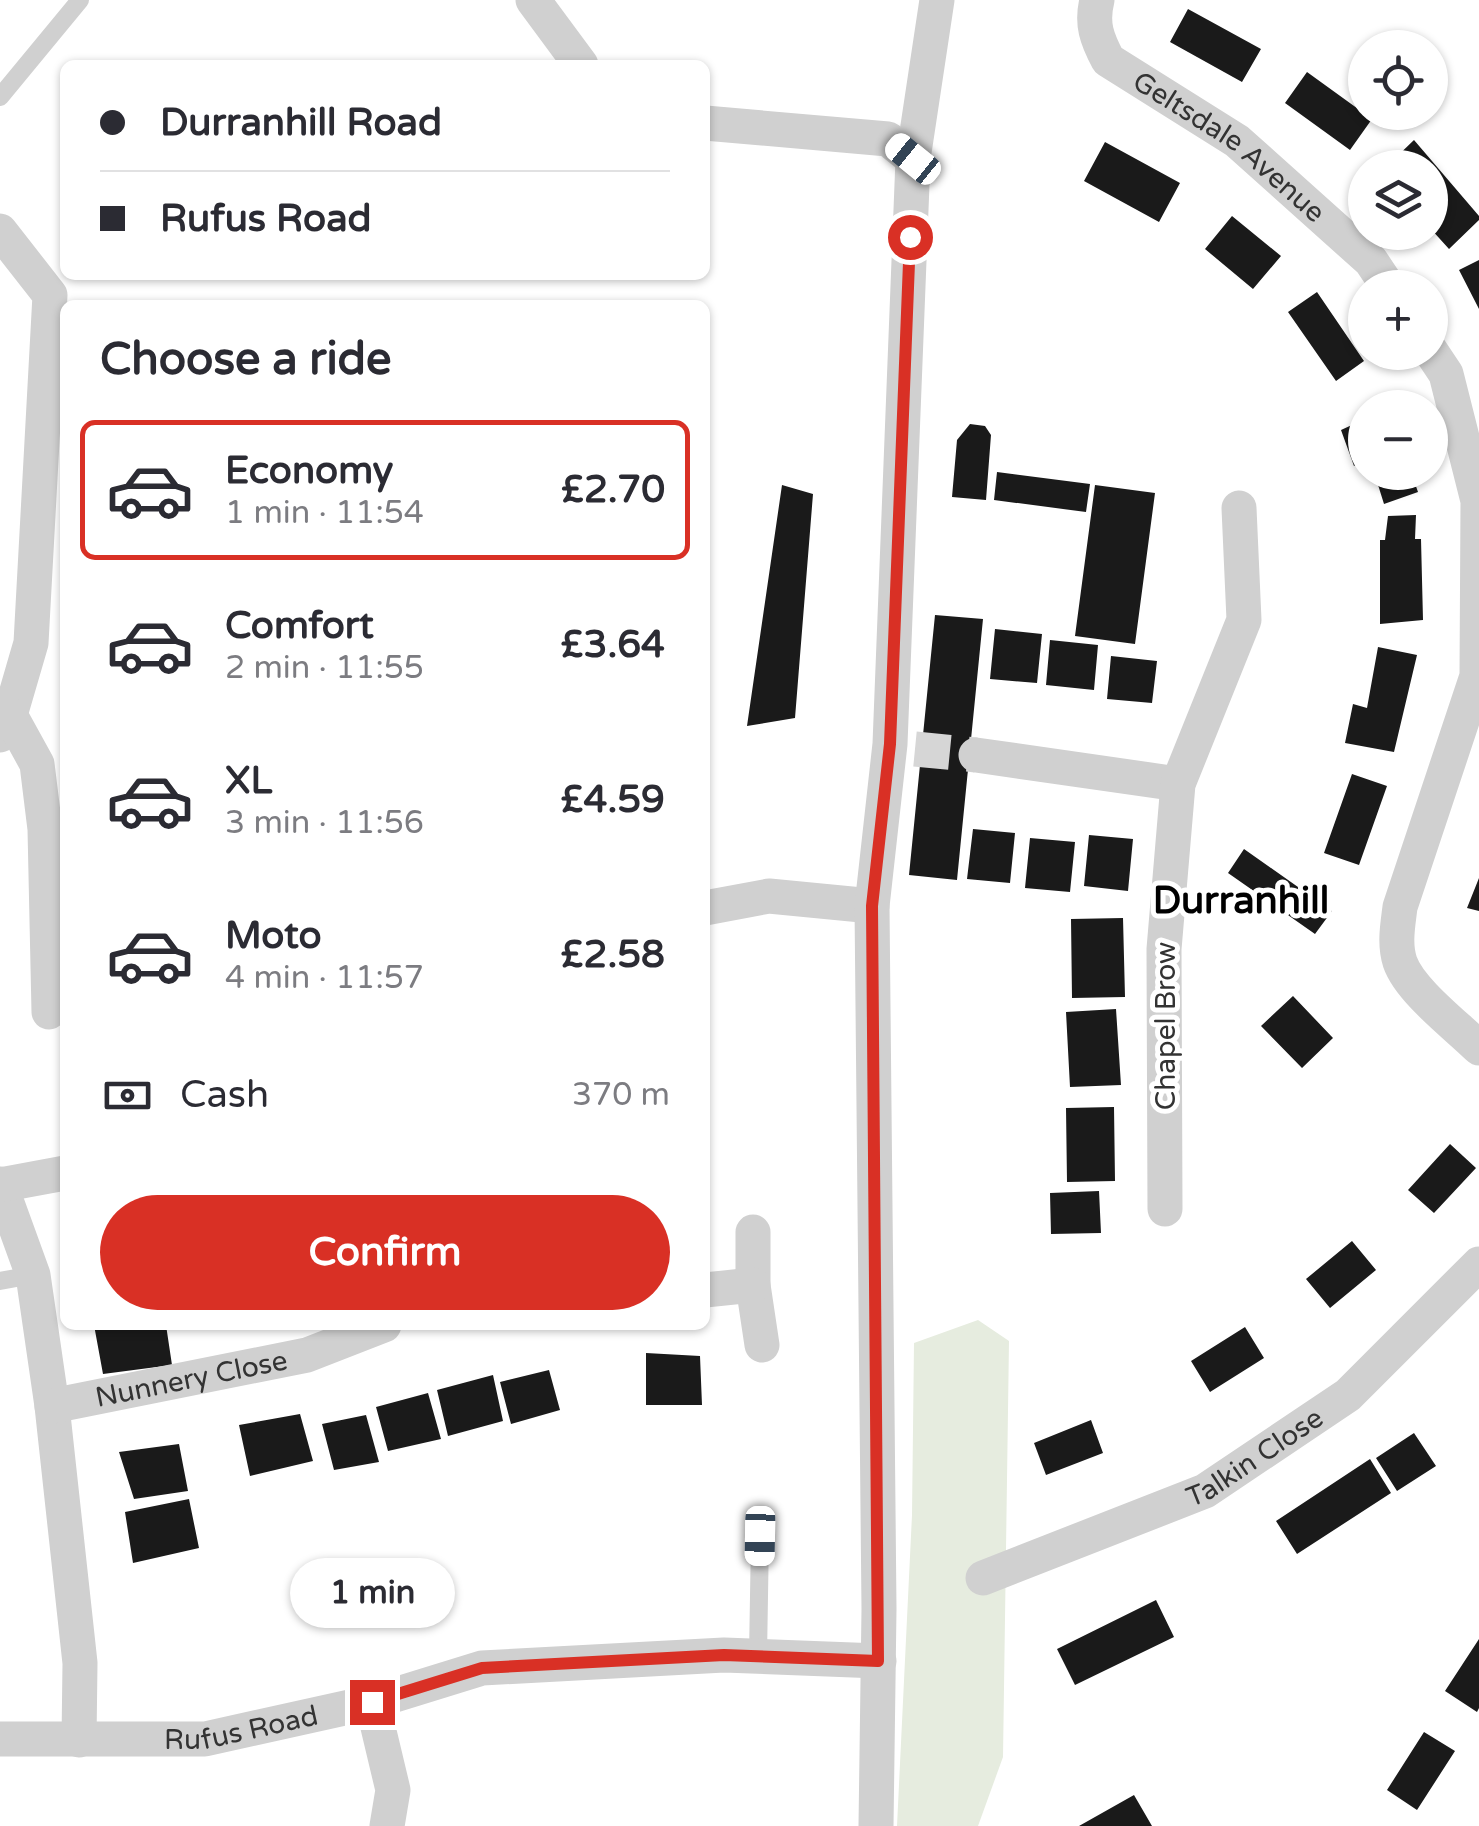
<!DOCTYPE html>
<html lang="en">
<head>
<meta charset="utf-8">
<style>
  :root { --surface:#fff; --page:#f2f2f3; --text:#2b2b33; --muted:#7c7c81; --line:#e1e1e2; --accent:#d93025 }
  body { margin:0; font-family:"Varela Round",sans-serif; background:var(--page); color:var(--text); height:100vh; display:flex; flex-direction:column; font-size:38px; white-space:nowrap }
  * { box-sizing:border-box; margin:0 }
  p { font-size:32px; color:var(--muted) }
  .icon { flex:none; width:55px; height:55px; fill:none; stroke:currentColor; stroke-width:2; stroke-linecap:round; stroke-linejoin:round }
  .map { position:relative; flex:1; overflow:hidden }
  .side { position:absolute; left:60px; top:300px; width:650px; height:1030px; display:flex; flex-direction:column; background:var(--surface); border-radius:15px; box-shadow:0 2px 8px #0004 }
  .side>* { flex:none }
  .hud { position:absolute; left:60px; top:60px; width:650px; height:220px; border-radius:15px; box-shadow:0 2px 8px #0004; display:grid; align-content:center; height:220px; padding:0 40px; background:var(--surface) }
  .tools { position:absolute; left:1348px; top:30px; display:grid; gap:20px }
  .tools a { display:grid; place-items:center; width:100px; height:100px; border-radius:50%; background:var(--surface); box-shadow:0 2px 8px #0004; font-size:50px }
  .end { position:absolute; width:45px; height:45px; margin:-22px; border:12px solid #d93025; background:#fff; box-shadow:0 0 0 5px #fff }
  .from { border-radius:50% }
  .bubble { position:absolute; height:70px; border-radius:35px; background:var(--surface); box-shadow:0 2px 8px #0004; font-size:32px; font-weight:700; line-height:70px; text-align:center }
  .car { position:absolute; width:30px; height:60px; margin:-30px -15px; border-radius:12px; box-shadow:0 0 8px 2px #0007; background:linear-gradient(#fff 24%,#345 0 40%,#fff 0 76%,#345 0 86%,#fff 0) }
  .hud b { display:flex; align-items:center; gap:35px; height:95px; font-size:38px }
  .hud b+b { border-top:2px solid var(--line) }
  .hud i { width:25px; height:25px; background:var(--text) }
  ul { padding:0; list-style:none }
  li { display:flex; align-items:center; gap:30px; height:140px; margin:0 20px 15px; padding:0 20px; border:5px solid transparent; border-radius:15px }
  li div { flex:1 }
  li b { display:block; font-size:38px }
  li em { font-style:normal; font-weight:700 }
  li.selected { border-color:var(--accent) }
  li>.icon { width:90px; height:90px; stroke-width:1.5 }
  h2 { padding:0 40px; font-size:45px; line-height:120px }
  .pay { display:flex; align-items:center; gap:25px; height:110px; padding:0 40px; font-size:38px }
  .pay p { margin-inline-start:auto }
  .primary-button { display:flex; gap:20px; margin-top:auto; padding:20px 40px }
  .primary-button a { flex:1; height:115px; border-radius:60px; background:var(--accent); color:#fff; font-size:40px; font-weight:700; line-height:115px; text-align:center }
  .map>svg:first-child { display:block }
</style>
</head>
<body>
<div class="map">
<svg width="1479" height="1826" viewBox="0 0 1479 1826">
  <rect width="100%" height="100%" fill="#fff"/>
  <!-- green -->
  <path fill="#e6ecdf" d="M 978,1320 L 1009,1341 L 1003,1757 L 978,1826 L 897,1826 L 912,1515 L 914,1343 Z"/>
  <!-- building -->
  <path fill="#1a1a1a" d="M 1188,9 L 1261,49 L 1242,82 L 1170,42 Z
    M 1307,72 L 1372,119 L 1350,150 L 1285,103 Z
    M 1414,140 L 1479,216 L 1479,220 L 1449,249 L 1430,228 L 1430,168 L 1385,168 Z
    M 1105,142 L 1180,183 L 1159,222 L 1084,181 Z
    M 1232,216 L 1281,256 L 1253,289 L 1205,249 Z
    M 1479,260 L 1479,309 L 1459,270 Z
    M 1317,292 L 1364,361 L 1336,381 L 1288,312 Z
    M 1365,419 L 1365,459 L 1354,466 L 1341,430 Z
    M 970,424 L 985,426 L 991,435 L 986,500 L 952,497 L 957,440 Z
    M 997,472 L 1090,484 L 1086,512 L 994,500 Z
    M 1374,472 L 1411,472 L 1418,492 L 1384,504 Z
    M 782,485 L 813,494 L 795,718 L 747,726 Z
    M 1095,485 L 1155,493 L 1135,644 L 1075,636 Z
    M 1416,515 L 1415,539 L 1421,539 L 1423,620 L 1380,624 L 1380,540 L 1385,540 L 1388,516 Z
    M 935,615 L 983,619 L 957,880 L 909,875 Z
    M 995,629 L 1042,634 L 1037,683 L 990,679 Z
    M 1050,640 L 1098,645 L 1094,690 L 1046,685 Z
    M 1378,647 L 1417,655 L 1394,752 L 1345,743 L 1353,704 L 1367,708 Z
    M 1111,656 L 1157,661 L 1152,703 L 1107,699 Z
    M 1352,774 L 1387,786 L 1359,865 L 1324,853 Z
    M 973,829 L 1015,833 L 1010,883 L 967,879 Z
    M 1089,835 L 1133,839 L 1128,891 L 1084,886 Z
    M 1030,838 L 1075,842 L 1070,892 L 1025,888 Z
    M 1244,849 L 1332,911 L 1315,934 L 1228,873 Z
    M 1479,878 L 1479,911 L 1467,908 Z
    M 1123,918 L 1125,997 L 1072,998 L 1071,919 Z
    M 1293,996 L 1333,1038 L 1302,1068 L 1261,1026 Z
    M 1116,1009 L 1121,1085 L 1070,1087 L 1066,1012 Z
    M 1114,1107 L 1115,1181 L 1067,1182 L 1066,1108 Z
    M 1450,1144 L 1476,1168 L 1434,1213 L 1408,1190 Z
    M 1099,1191 L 1101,1233 L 1051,1234 L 1050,1193 Z
    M 1352,1241 L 1376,1270 L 1330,1308 L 1306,1279 Z
    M 94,1325 L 166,1325 L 172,1365 L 103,1374 Z
    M 1245,1327 L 1264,1358 L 1210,1392 L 1191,1361 Z
    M 646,1353 L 700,1356 L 702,1405 L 646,1405 Z
    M 549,1370 L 560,1410 L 511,1424 L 500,1382 Z
    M 493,1375 L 503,1421 L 448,1436 L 437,1390 Z
    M 428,1393 L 441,1439 L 388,1451 L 376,1407 Z
    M 300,1414 L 313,1461 L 250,1476 L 239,1425 Z
    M 366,1415 L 379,1462 L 334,1470 L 322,1424 Z
    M 1091,1420 L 1103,1453 L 1046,1475 L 1034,1443 Z
    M 1414,1433 L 1436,1466 L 1397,1491 L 1376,1458 Z
    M 179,1444 L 188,1491 L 134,1499 L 119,1452 Z
    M 1370,1459 L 1391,1493 L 1297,1554 L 1276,1521 Z
    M 189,1499 L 199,1548 L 133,1563 L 125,1512 Z
    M 1156,1600 L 1174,1637 L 1075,1685 L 1057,1649 Z
    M 1479,1639 L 1479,1708 L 1477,1712 L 1445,1691 Z
    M 1424,1732 L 1455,1751 L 1417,1810 L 1387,1790 Z
    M 1134,1795 L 1152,1826 L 1079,1826 Z"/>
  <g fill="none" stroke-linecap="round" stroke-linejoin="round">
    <!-- minor-tunnel -->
    <path stroke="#d6d6d6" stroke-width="35" stroke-dasharray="35 18" stroke-linecap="butt" d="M 915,749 L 976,755"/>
    <!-- service -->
    <path stroke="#d0d0d0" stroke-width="18" d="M 0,97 L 80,0
      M 0,1281 L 33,1275
      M 758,1656 L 760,1536"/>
    <!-- minor -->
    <g stroke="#d0d0d0" stroke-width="35">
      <path d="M 533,0 L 581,65"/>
      <path id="s1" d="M 1097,0 C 1091,24 1097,39 1108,60 L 1237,141 L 1371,261 L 1389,288"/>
      <path d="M 705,123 L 888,139 L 913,159"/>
      <path d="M 0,231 L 50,295 L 31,643 L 10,715 L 0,735"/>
      <path d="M 1430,350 L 1446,374 L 1478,501 L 1477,676 L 1400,907 C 1398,924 1394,944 1400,962 C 1410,991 1457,1026 1479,1048"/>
      <path d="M 10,715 L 37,764 L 45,829 L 49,1012"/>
      <path d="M 976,755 L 1178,784"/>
      <path d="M 705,908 L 769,896 L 872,906"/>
      <path d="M 0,1184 L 33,1275 L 52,1406 L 80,1663 L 79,1740"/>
      <path d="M 0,1185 L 65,1173"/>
      <path d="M 1165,1209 L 1164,949 L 1178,784 L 1244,620 L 1239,508"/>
      <path d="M 753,1232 L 753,1285 L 762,1345"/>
      <path d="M 705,1290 L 753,1285"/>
      <path id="s2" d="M 52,1406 L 307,1355 L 384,1325"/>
      <path id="s3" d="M 983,1578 L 1205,1491 L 1348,1395 L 1479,1264"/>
      <path d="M 372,1702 L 393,1790 L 387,1826"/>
      <path id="s4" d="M 0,1739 L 205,1739 L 372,1702 L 482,1668 L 724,1655 L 879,1661"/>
      <path d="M 876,1826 L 879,1609 L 872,906 L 890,744 L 913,159 L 937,0"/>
    </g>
  </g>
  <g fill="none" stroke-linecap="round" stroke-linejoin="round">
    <!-- route -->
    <path stroke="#d93025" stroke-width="12" d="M 372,1702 L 482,1668 L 724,1655 L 878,1661 L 872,906 L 890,744 L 910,237"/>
  </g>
  <g text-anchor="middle" stroke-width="10" stroke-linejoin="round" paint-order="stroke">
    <!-- street labels -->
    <g font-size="28" fill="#333" stroke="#fff">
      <text dy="10" stroke="none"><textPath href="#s1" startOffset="212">Geltsdale Avenue</textPath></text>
      <text transform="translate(1165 1026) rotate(-90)" y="10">Chapel Brow</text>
      <text dy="10" stroke="none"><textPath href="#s2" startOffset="142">Nunnery Close</textPath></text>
      <text dy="10" stroke="none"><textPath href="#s3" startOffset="298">Talkin Close</textPath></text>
      <text dy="10" stroke="none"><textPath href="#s4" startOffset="242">Rufus Road</textPath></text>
    </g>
    <!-- district labels -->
    <g font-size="38" font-weight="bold" fill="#000" stroke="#fff">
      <text x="1241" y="913">Durranhill</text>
    </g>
  </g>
</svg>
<div class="tools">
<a><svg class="icon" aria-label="locate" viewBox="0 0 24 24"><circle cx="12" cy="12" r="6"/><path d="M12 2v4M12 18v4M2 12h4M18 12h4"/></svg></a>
<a><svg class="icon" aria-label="layers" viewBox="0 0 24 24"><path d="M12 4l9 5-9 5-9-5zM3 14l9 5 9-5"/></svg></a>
<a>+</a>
<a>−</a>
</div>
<i class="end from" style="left:910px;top:237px"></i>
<i class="end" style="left:372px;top:1702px"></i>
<div class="bubble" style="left:290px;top:1558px;width:165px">1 min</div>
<i class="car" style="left:913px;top:159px;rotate:309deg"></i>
<i class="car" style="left:760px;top:1536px;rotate:181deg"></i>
<div class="hud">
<b><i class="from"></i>Durranhill Road</b>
<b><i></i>Rufus Road</b>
</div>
<section class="side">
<h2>Choose a ride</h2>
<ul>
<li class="selected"><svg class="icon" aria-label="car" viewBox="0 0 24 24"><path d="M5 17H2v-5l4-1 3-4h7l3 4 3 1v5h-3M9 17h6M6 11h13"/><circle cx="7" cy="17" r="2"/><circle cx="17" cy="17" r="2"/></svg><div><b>Economy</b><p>1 min · 11:54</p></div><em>£2.70</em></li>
<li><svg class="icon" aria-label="car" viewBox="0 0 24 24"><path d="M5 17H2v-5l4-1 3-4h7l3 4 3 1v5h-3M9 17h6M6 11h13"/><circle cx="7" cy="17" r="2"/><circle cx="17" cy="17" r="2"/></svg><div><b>Comfort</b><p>2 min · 11:55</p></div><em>£3.64</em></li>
<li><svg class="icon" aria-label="car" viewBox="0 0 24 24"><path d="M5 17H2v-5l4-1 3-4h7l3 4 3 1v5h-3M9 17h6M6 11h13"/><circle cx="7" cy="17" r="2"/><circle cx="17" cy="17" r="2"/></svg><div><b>XL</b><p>3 min · 11:56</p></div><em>£4.59</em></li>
<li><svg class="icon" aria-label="car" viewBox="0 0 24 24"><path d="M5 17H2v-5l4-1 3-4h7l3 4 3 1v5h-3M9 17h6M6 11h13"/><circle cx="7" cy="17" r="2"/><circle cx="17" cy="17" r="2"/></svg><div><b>Moto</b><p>4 min · 11:57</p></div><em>£2.58</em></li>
</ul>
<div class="pay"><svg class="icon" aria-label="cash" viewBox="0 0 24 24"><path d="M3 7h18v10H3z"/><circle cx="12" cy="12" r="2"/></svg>Cash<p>370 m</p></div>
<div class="primary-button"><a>Confirm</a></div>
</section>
</div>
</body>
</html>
